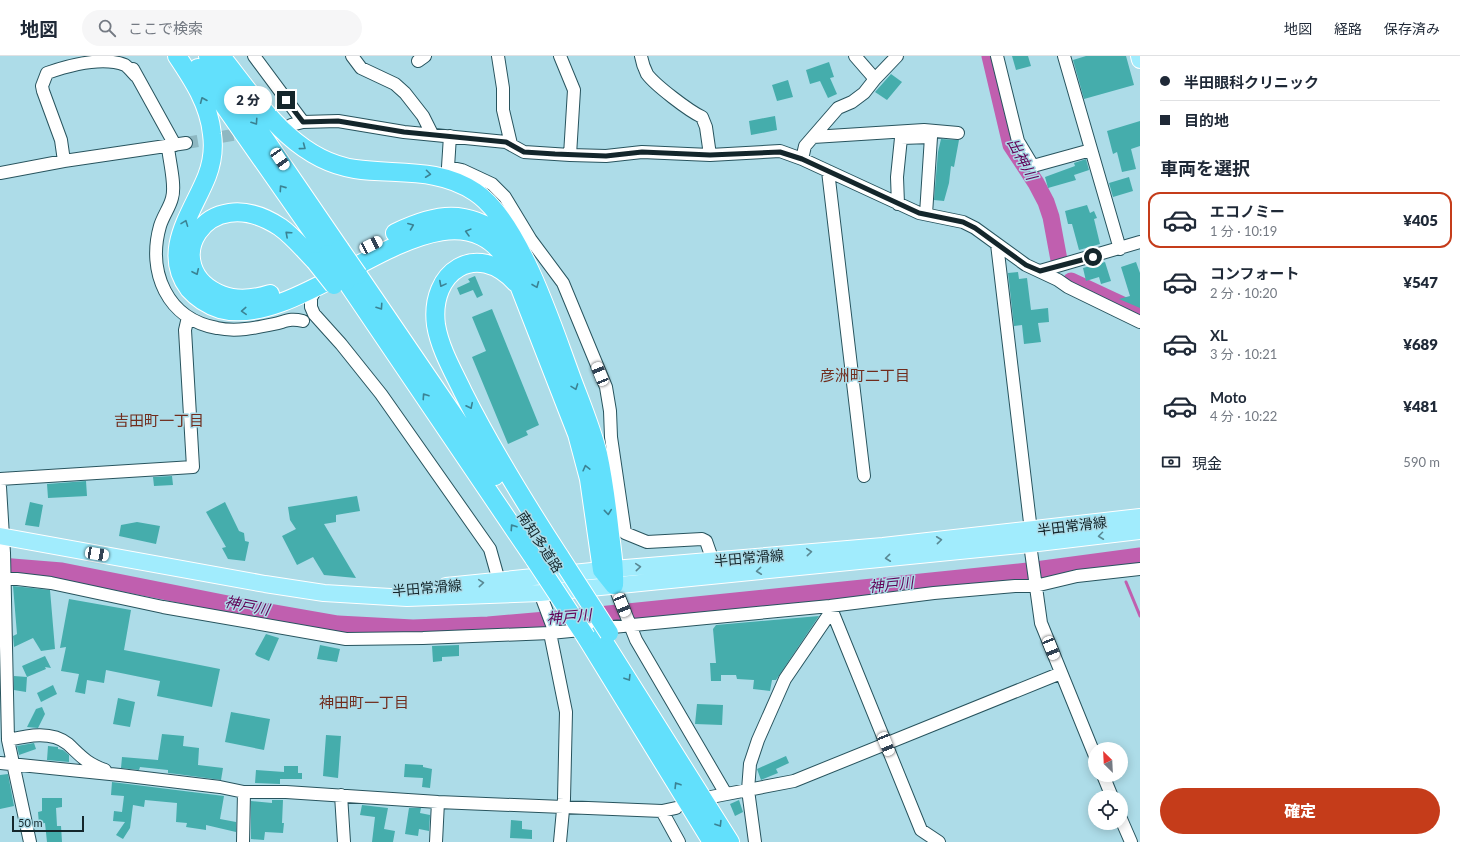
<!DOCTYPE html>
<html lang="ja">
<head>
<meta charset="utf-8">
<style>
  :root { --surface:#fff; --page:#f6f6f7; --text:#1f2937; --muted:#747a83; --line:#e0e1e3; --accent:#c53c1a }
  body { margin:0; font-family:Lato,"Noto Sans JP",sans-serif; background:var(--page); color:var(--text); height:100vh; display:flex; flex-direction:column; font-size:15px; white-space:nowrap }
  * { box-sizing:border-box; margin:0 }
  p { font-size:13px; color:var(--muted) }
  .icon { flex:none; width:22px; height:22px; fill:none; stroke:currentColor; stroke-width:2; stroke-linecap:round; stroke-linejoin:round }
  .map { position:relative; flex:1; overflow:hidden }
  .sheet { display:flex; flex-direction:column; background:var(--surface); width:320px }
  .sheet>* { flex:none }
  .guide { display:grid; align-content:center; height:88px; padding:0 20px; background:var(--surface) }
  .needle { width:26px; rotate:336deg }
  .buttons { position:absolute; left:1088px; top:686px; display:grid; gap:8px }
  .buttons a { display:grid; place-items:center; width:40px; height:40px; border-radius:50%; background:var(--surface); box-shadow:0 2px 10px #0003; font-size:20px }
  .scale { position:absolute; left:12px; bottom:10px; width:72px; box-sizing:border-box; padding-left:4px; border:2px solid #14262b; border-top:0; font-size:11px; line-height:14px; white-space:nowrap; color:#14262b; -webkit-text-stroke:3px #addce8; paint-order:stroke }
  .end { position:absolute; width:18px; height:18px; margin:-9px; border:5px solid #14262b; background:#fff; box-shadow:0 0 0 2px #fff }
  .from { border-radius:50% }
  .bubble { position:absolute; height:28px; border-radius:14px; background:var(--surface); box-shadow:0 2px 10px #0003; font-size:13px; font-weight:800; line-height:28px; text-align:center }
  .car { position:absolute; width:12px; height:24px; margin:-12px -6px; border-radius:5px; box-shadow:0 0 3px 1px #0007; background:linear-gradient(#fff 24%,#345 0 40%,#fff 0 76%,#345 0 86%,#fff 0) }
  .guide b { display:flex; align-items:center; gap:14px; height:38px; font-size:15px }
  .guide b+b { border-top:1px solid var(--line) }
  .guide i { width:10px; height:10px; background:var(--text) }
  ul { padding:0; list-style:none }
  li { display:flex; align-items:center; gap:12px; height:56px; margin:0 8px 6px; padding:0 12px; border:2px solid transparent; border-radius:12px }
  li div { flex:1 }
  li b { display:block; font-size:15px }
  li em { font-style:normal; font-weight:800 }
  li.selected { border-color:var(--accent) }
  li>.icon { width:36px; height:36px; stroke-width:1.5 }
  h2 { padding:0 20px; font-size:18px; line-height:48px }
  .pay { display:flex; align-items:center; gap:10px; height:44px; padding:0 20px; font-size:15px }
  .pay p { margin-inline-start:auto }
  .primary-button { display:flex; gap:8px; margin-top:auto; padding:8px 20px }
  .primary-button a { flex:1; height:46px; border-radius:24px; background:var(--accent); color:#fff; font-size:16px; font-weight:800; line-height:46px; text-align:center }
  header { display:flex; align-items:center; gap:24px; box-sizing:border-box; height:56px; padding:0 20px; background:var(--surface); border-bottom:1px solid var(--line) }
  header strong { font-size:19px }
  nav { display:flex; gap:22px; margin-inline-start:auto; font-size:14px }
  .search { width:280px; height:36px; background:var(--page); display:flex; align-items:center; gap:10px; box-sizing:border-box; padding:0 14px; border-radius:22px; color:var(--muted); font-size:15px }
  main { display:flex; flex:1; min-height:0 }
  .map>svg:first-child { display:block }
</style>
</head>
<body>
<header>
<strong>地図</strong>
<div class="search"><svg class="icon" aria-label="search" viewBox="0 0 24 24"><circle cx="10" cy="10" r="6"/><path d="M15 15l6 6"/></svg>ここで検索</div>
<nav><a>地図</a><a>経路</a><a>保存済み</a></nav>
</header>
<main>
<div class="map">
<svg width="1140" height="786" viewBox="0 0 1140 786">
  <rect width="100%" height="100%" fill="#addce8"/>
  <g fill="none" stroke-linecap="round" stroke-linejoin="round">
    <!-- stream -->
    <path stroke="#c05faf" stroke-width="3" d="M 1126,526 L 1140,560"/>
    <!-- river -->
    <path stroke="#c05faf" stroke-width="17" d="M 990,0 L 1011,89 L 1036,127 L 1046,146 L 1051,161 L 1059,204
      M 1071,225 L 1140,257
      M 0,510 L 62,515 L 258,554 L 338,568 L 413,572 L 488,569 L 569,562 L 1028,515 L 1140,500"/>
  </g>
  <!-- building -->
  <path fill="#45adac" d="M 1012,0 L 1028,0 L 1031,10 L 1016,14 Z
    M 1086,0 L 1126,0 L 1134,29 L 1084,43 L 1073,4 Z
    M 829,6 L 834,21 L 830,22 L 837,38 L 828,42 L 820,25 L 810,28 L 806,14 Z
    M 891,18 L 902,26 L 887,44 L 875,36 Z
    M 788,24 L 793,41 L 777,45 L 772,29 Z
    M 775,60 L 777,74 L 751,79 L 749,65 Z
    M 1140,65 L 1140,90 L 1131,93 L 1136,113 L 1122,116 L 1117,96 L 1113,98 L 1107,75 Z
    M 941,83 L 959,84 L 954,111 L 951,110 L 949,127 L 944,145 L 934,144 L 938,96 Z
    M 1086,103 L 1089,114 L 1074,119 L 1076,124 L 1048,132 L 1045,121 L 1075,110 L 1074,107 Z
    M 1129,121 L 1133,135 L 1113,141 L 1109,127 Z
    M 1087,149 L 1090,157 L 1094,155 L 1097,162 L 1094,163 L 1100,188 L 1079,194 L 1072,168 L 1068,168 L 1065,155 Z
    M 1105,206 L 1111,225 L 1101,228 L 1099,221 L 1086,225 L 1083,212 Z
    M 1136,206 L 1140,217 L 1140,252 L 1119,243 L 1130,240 L 1121,211 Z
    M 1018,216 L 1019,223 L 1027,222 L 1031,254 L 1048,252 L 1049,266 L 1038,267 L 1041,286 L 1024,288 L 1022,269 L 1014,270 L 1008,217 Z
    M 475,220 L 483,239 L 477,242 L 473,234 L 460,239 L 457,232 L 470,226 L 468,223 Z
    M 492,253 L 539,369 L 526,375 L 528,379 L 508,388 L 472,301 L 486,295 L 472,261 Z
    M 172,420 L 173,429 L 154,430 L 153,421 Z
    M 86,425 L 87,440 L 48,442 L 47,428 Z
    M 357,440 L 360,455 L 336,459 L 336,466 L 324,468 L 356,522 L 324,519 L 313,501 L 297,509 L 282,480 L 296,473 L 290,464 L 288,451 Z
    M 30,446 L 43,449 L 39,471 L 25,469 Z
    M 225,446 L 239,475 L 244,477 L 245,485 L 249,486 L 245,505 L 228,503 L 222,492 L 226,491 L 206,456 Z
    M 137,466 L 160,470 L 156,488 L 119,480 L 121,469 Z
    M 13,530 L 50,534 L 55,593 L 41,595 L 33,582 L 14,591 L 13,580 L 17,578 Z
    M 69,543 L 131,554 L 124,594 L 220,613 L 212,651 L 157,640 L 160,625 L 106,614 L 104,627 L 87,624 L 85,638 L 75,636 L 79,618 L 61,615 L 66,591 L 60,592 Z
    M 819,560 L 776,624 L 772,624 L 770,635 L 753,633 L 754,624 L 737,623 L 736,619 L 721,619 L 721,625 L 711,625 L 710,607 L 716,607 L 713,573 L 716,569 Z
    M 266,578 L 279,582 L 269,605 L 257,600 L 255,598 Z
    M 320,589 L 340,593 L 337,606 L 317,603 Z
    M 459,589 L 459,600 L 442,601 L 442,605 L 433,606 L 432,590 Z
    M 45,600 L 51,612 L 45,611 L 46,613 L 27,621 L 22,610 Z
    M 14,620 L 27,621 L 26,636 L 14,634 Z
    M 53,629 L 57,638 L 41,646 L 37,637 Z
    M 118,642 L 135,646 L 130,671 L 113,668 Z
    M 697,648 L 723,649 L 722,669 L 695,668 Z
    M 42,651 L 45,658 L 38,672 L 27,671 L 36,653 Z
    M 231,656 L 270,663 L 264,694 L 225,686 Z
    M 162,678 L 184,680 L 183,690 L 199,692 L 198,709 L 223,712 L 221,724 L 177,718 L 168,717 L 168,714 L 140,711 L 139,714 L 121,712 L 122,701 L 158,704 Z
    M 326,679 L 341,680 L 338,722 L 323,720 Z
    M 34,687 L 36,693 L 19,699 L 17,690 Z
    M 48,690 L 58,691 L 58,693 L 63,694 L 69,699 L 69,706 L 47,704 Z
    M 786,700 L 789,707 L 776,713 L 778,717 L 761,724 L 757,713 Z
    M 405,708 L 423,709 L 423,711 L 432,713 L 430,732 L 422,731 L 423,722 L 404,721 Z
    M 284,710 L 298,710 L 298,717 L 302,717 L 302,723 L 280,723 L 280,728 L 255,727 L 256,714 L 284,716 Z
    M 8,718 L 14,750 L 0,753 L 0,719 Z
    M 112,726 L 224,740 L 220,763 L 236,766 L 236,776 L 206,769 L 206,774 L 186,771 L 187,767 L 176,766 L 177,747 L 145,744 L 144,751 L 133,749 L 130,772 L 123,783 L 116,779 L 125,766 L 113,765 L 114,755 L 122,756 L 124,740 L 111,739 Z
    M 42,742 L 62,742 L 62,751 L 56,752 L 57,770 L 61,770 L 62,786 L 47,786 L 45,767 L 39,768 L 38,756 L 42,755 Z
    M 272,744 L 283,744 L 282,767 L 284,767 L 283,777 L 265,776 L 264,784 L 251,783 L 251,745 L 272,747 Z
    M 739,744 L 743,756 L 735,760 L 730,748 Z
    M 362,749 L 388,752 L 384,773 L 395,775 L 393,786 L 372,786 L 375,761 L 360,759 Z
    M 409,752 L 421,752 L 420,757 L 430,759 L 429,775 L 419,773 L 418,780 L 405,778 Z
    M 511,764 L 522,765 L 522,773 L 532,774 L 532,783 L 510,782 Z"/>
  <g fill="none" stroke-linecap="round" stroke-linejoin="round">
    <!-- minor-tunnel -->
    <path stroke="#8eb8c2" stroke-width="12" stroke-dasharray="12 6" stroke-linecap="butt" d="M 186,87 L 250,76"/>
    <defs>
      <path id="minor" d="M 254,0 L 303,66
        M 352,0 L 361,12 L 395,28 L 405,37 L 423,60 L 432,78
        M 498,0 L 503,32 L 503,54 L 511,88
        M 560,0 L 574,34 L 570,99
        M 641,0 C 642,6 644,12 647,18 C 655,29 689,55 702,61 L 706,71 L 710,99
        M 997,0 L 1018,85 L 1033,110 L 1091,94
        M 1064,0 L 1120,193
        M 418,5 L 425,0
        M 133,13 L 175,89
        M 875,23 L 897,0
        M 291,69 L 303,66 L 338,65 L 404,76 L 506,86 L 524,96 L 570,99 L 606,100 L 642,96 L 710,99 L 780,95 L 802,103 L 919,157 L 963,166 L 975,172 L 1026,209 L 1058,224 L 1068,231 L 1140,266
        M 450,80 L 448,111 L 462,114 L 492,128 L 505,141 L 531,184 L 563,227 L 606,331 L 610,355 L 611,381 L 625,477 L 647,486 L 702,483 L 706,485 L 713,505
        M 813,81 L 924,74 L 958,77
        M 168,91 C 169,104 176,129 172,142 C 170,151 163,160 160,170 C 147,216 167,263 217,272 C 236,276 255,272 274,268 C 287,265 290,262 303,265
        M 802,103 L 805,90 L 838,52 L 852,46 L 864,37 L 875,23 L 855,0
        M 64,105 L 61,84 L 43,35 L 42,30 L 47,17 C 70,9 102,0 125,9 C 129,12 133,17 136,20
        M 828,115 L 864,420
        M 0,117 L 64,105 L 186,87
        M 898,148 L 897,121 L 901,82 L 931,81 L 926,158
        M 997,188 L 1031,475
        M 1040,215 L 1140,186
        M 317,231 L 311,242 L 311,251 L 314,258 L 341,288 L 381,338 L 490,493 L 499,525
        M 0,423 L 193,411 L 185,274 L 188,261
        M 0,431 L 4,497 L 8,684 L 30,786
        M 1030,488 L 1041,567 L 1095,700
        M 0,521 L 51,527 L 163,551 L 346,583 L 423,582 L 550,577 L 830,550 L 934,537 L 1015,530 L 1035,530 L 1077,520 L 1140,513
        M 614,529 L 636,584 L 726,738
        M 540,537 L 555,577
        M 830,550 L 921,774 L 939,786
        M 550,577 L 566,656 L 564,743 L 560,786
        M 8,684 C 26,680 51,674 68,688 C 82,701 86,707 105,714
        M 0,707 L 120,719 L 220,731 L 244,736 L 286,736 L 438,746 L 662,755 L 676,752
        M 1103,719 L 1112,741
        M 341,739 L 344,786
        M 711,741 L 794,725 L 1061,617
        M 662,755 L 679,786
        M 1121,763 L 1131,786
        M 243,786 L 244,736
        M 436,786 L 438,746
        M 755,786 L 748,734 L 750,708 L 758,684 L 785,623 L 828,560 L 830,550"/>
      <path id="major" d="M 1139,0 L 1140,4
        M 0,480 L 265,528 L 324,537 L 407,542 L 540,537 L 1030,488 L 1140,475
        M 446,530 L 602,514 L 883,490 L 1140,461"/>
      <path id="highway" d="M 177,0 C 193,24 209,48 212,78 C 214,92 212,107 207,120 C 193,156 160,195 189,233 C 197,242 208,249 220,253 C 310,278 452,97 513,214 L 577,378 L 589,423 L 602,514 L 614,529
        M 208,0 L 340,193
        M 221,0 C 257,45 293,104 355,113 C 396,119 438,111 475,136 C 518,164 551,266 569,315 C 579,343 591,370 598,398 C 604,425 607,451 610,478 C 612,495 615,512 614,529
        M 198,12 L 328,198
        M 395,177 C 436,157 467,152 505,182
        M 358,219 L 495,420
        M 346,225 L 535,504
        M 516,227 C 477,184 429,215 436,269 C 440,293 453,315 463,336 C 492,394 525,447 560,501
        M 270,238 C 254,243 237,245 222,239 C 156,213 204,121 280,171 C 293,180 304,194 315,205
        M 599,578 L 730,786
        M 586,581 L 712,786"/>
    </defs>
    <!-- minor casing -->
    <use href="#minor" stroke="#28545e" stroke-width="14"/>
    <!-- major casing -->
    <use href="#major" stroke="#fff" stroke-width="18"/>
    <!-- highway casing -->
    <use href="#highway" stroke="#fff" stroke-width="20"/>
    <!-- minor -->
    <use href="#minor" stroke="#fff" stroke-width="12"/>
    <!-- major -->
    <use href="#major" stroke="#a1ecfd" stroke-width="16"/>
    <!-- highway -->
    <use href="#highway" stroke="#62e0fc" stroke-width="18"/>
    <defs>
      <path id="highway-bridge" d="M 340,193 L 358,219
        M 328,198 L 346,225
        M 315,205 L 334,229
        M 560,501 L 609,577
        M 535,504 L 586,581"/>
    </defs>
    <!-- highway-bridge casing -->
    <use href="#highway-bridge" stroke="#fff" stroke-width="20" stroke-linecap="butt"/>
    <!-- highway-bridge -->
    <use href="#highway-bridge" stroke="#62e0fc" stroke-width="18"/>
  </g>
  <!-- one-way arrows -->
  <defs><path id="oneway-chevron" d="M-2-3.5L2.5 0L-2 3.5" fill="none" stroke-width="1.6" stroke-linecap="round" stroke-linejoin="round"/></defs>
  <g stroke="#3b8394">
    <use href="#oneway-chevron" transform="translate(203 44) rotate(-113)"/>
    <use href="#oneway-chevron" transform="translate(255 66) rotate(56)"/>
    <use href="#oneway-chevron" transform="translate(303 91) rotate(37)"/>
    <use href="#oneway-chevron" transform="translate(428 118) rotate(7)"/>
    <use href="#oneway-chevron" transform="translate(282 132) rotate(-125)"/>
    <use href="#oneway-chevron" transform="translate(185 167) rotate(-69)"/>
    <use href="#oneway-chevron" transform="translate(411 170) rotate(-22)"/>
    <use href="#oneway-chevron" transform="translate(468 176) rotate(-165)"/>
    <use href="#oneway-chevron" transform="translate(288 178) rotate(-138)"/>
    <use href="#oneway-chevron" transform="translate(196 216) rotate(65)"/>
    <use href="#oneway-chevron" transform="translate(442 228) rotate(118)"/>
    <use href="#oneway-chevron" transform="translate(536 229) rotate(68)"/>
    <use href="#oneway-chevron" transform="translate(380 251) rotate(56)"/>
    <use href="#oneway-chevron" transform="translate(244 255) rotate(177)"/>
    <use href="#oneway-chevron" transform="translate(575 331) rotate(70)"/>
    <use href="#oneway-chevron" transform="translate(425 340) rotate(-124)"/>
    <use href="#oneway-chevron" transform="translate(470 350) rotate(64)"/>
    <use href="#oneway-chevron" transform="translate(586 412) rotate(-104)"/>
    <use href="#oneway-chevron" transform="translate(608 456) rotate(84)"/>
    <use href="#oneway-chevron" transform="translate(513 471) rotate(-124)"/>
    <use href="#oneway-chevron" transform="translate(628 622) rotate(58)"/>
    <use href="#oneway-chevron" transform="translate(677 729) rotate(-122)"/>
    <use href="#oneway-chevron" transform="translate(719 768) rotate(58)"/>
  </g>
  <g stroke="#5a8994">
    <use href="#oneway-chevron" transform="translate(1101 480) rotate(173)"/>
    <use href="#oneway-chevron" transform="translate(939 484) rotate(-6)"/>
    <use href="#oneway-chevron" transform="translate(809 496) rotate(-5)"/>
    <use href="#oneway-chevron" transform="translate(888 502) rotate(174)"/>
    <use href="#oneway-chevron" transform="translate(638 511) rotate(-5)"/>
    <use href="#oneway-chevron" transform="translate(759 515) rotate(174)"/>
    <use href="#oneway-chevron" transform="translate(481 527) rotate(-5)"/>
  </g>
  <g fill="none" stroke-linecap="round" stroke-linejoin="round">
    <!-- route -->
    <path stroke="#14262b" stroke-width="5" d="M 286,44 L 303,66 L 338,65 L 404,76 L 506,86 L 524,96 L 555,98 L 606,100 L 642,96 L 710,99 L 780,96 L 802,103 L 919,157 L 963,166 L 975,172 L 1026,209 L 1040,215 L 1093,201"/>
  </g>
  <g text-anchor="middle" stroke-width="3" stroke-linejoin="round" paint-order="stroke">
    <!-- street labels -->
    <g font-size="14" fill="#14262b" stroke="#addce8">
      <text transform="translate(1072 470) rotate(-7)" y="5">半田常滑線</text>
      <text transform="translate(540 486) rotate(57)" y="5">南知多道路</text>
      <text transform="translate(749 502) rotate(-5)" y="5">半田常滑線</text>
      <text transform="translate(427 532) rotate(-5)" y="5">半田常滑線</text>
    </g>
    <!-- water labels -->
    <g font-size="15" font-style="italic" fill="#620257" stroke="#addce8">
      <text transform="translate(1022 103) rotate(62)" y="5">出神川</text>
      <text transform="translate(891 529) rotate(-6)" y="5">神戸川</text>
      <text transform="translate(247 550) rotate(11)" y="5">神戸川</text>
      <text transform="translate(569 561) rotate(-5)" y="5">神戸川</text>
    </g>
    <!-- neighbourhood labels -->
    <g font-size="15" fill="#702c1d" stroke="#addce8">
      <text x="865" y="325">彦洲町二丁目</text>
      <text x="159" y="370">吉田町一丁目</text>
      <text x="364" y="652">神田町一丁目</text>
    </g>
  </g>
</svg>
<div class="buttons">
<a><svg class="needle" viewBox="-14 -14 28 28"><path d="M0-13l5 13h-10z" fill="#e53935"/><path d="M0 13l5-13h-10z" fill="#747a83"/></svg></a>
<a><svg class="icon" aria-label="locate" viewBox="0 0 24 24"><circle cx="12" cy="12" r="6"/><path d="M12 2v4M12 18v4M2 12h4M18 12h4"/></svg></a>
</div>
<div class="scale">50 m</div>
<i class="end from" style="left:1093px;top:201px"></i>
<i class="end" style="left:286px;top:44px"></i>
<div class="bubble" style="left:224px;top:30px;width:48px">2 分</div>
<i class="car" style="left:280px;top:103px;rotate:146deg"></i>
<i class="car" style="left:371px;top:189px;rotate:63deg"></i>
<i class="car" style="left:600px;top:318px;rotate:338deg"></i>
<i class="car" style="left:97px;top:498px;rotate:100deg"></i>
<i class="car" style="left:622px;top:549px;rotate:158deg"></i>
<i class="car" style="left:1051px;top:592px;rotate:158deg"></i>
<i class="car" style="left:886px;top:688px;rotate:158deg"></i>
</div>
<section class="sheet">
<div class="guide">
<b><i class="from"></i>半田眼科クリニック</b>
<b><i></i>目的地</b>
</div>
<h2>車両を選択</h2>
<ul>
<li class="selected"><svg class="icon" aria-label="car" viewBox="0 0 24 24"><path d="M5 17H2v-5l4-1 3-4h7l3 4 3 1v5h-3M9 17h6M6 11h13"/><circle cx="7" cy="17" r="2"/><circle cx="17" cy="17" r="2"/></svg><div><b>エコノミー</b><p>1 分 · 10:19</p></div><em>¥405</em></li>
<li><svg class="icon" aria-label="car" viewBox="0 0 24 24"><path d="M5 17H2v-5l4-1 3-4h7l3 4 3 1v5h-3M9 17h6M6 11h13"/><circle cx="7" cy="17" r="2"/><circle cx="17" cy="17" r="2"/></svg><div><b>コンフォート</b><p>2 分 · 10:20</p></div><em>¥547</em></li>
<li><svg class="icon" aria-label="car" viewBox="0 0 24 24"><path d="M5 17H2v-5l4-1 3-4h7l3 4 3 1v5h-3M9 17h6M6 11h13"/><circle cx="7" cy="17" r="2"/><circle cx="17" cy="17" r="2"/></svg><div><b>XL</b><p>3 分 · 10:21</p></div><em>¥689</em></li>
<li><svg class="icon" aria-label="car" viewBox="0 0 24 24"><path d="M5 17H2v-5l4-1 3-4h7l3 4 3 1v5h-3M9 17h6M6 11h13"/><circle cx="7" cy="17" r="2"/><circle cx="17" cy="17" r="2"/></svg><div><b>Moto</b><p>4 分 · 10:22</p></div><em>¥481</em></li>
</ul>
<div class="pay"><svg class="icon" aria-label="cash" viewBox="0 0 24 24"><path d="M3 7h18v10H3z"/><circle cx="12" cy="12" r="2"/></svg>現金<p>590 m</p></div>
<div class="primary-button"><a>確定</a></div>
</section>
</main>
</body>
</html>
